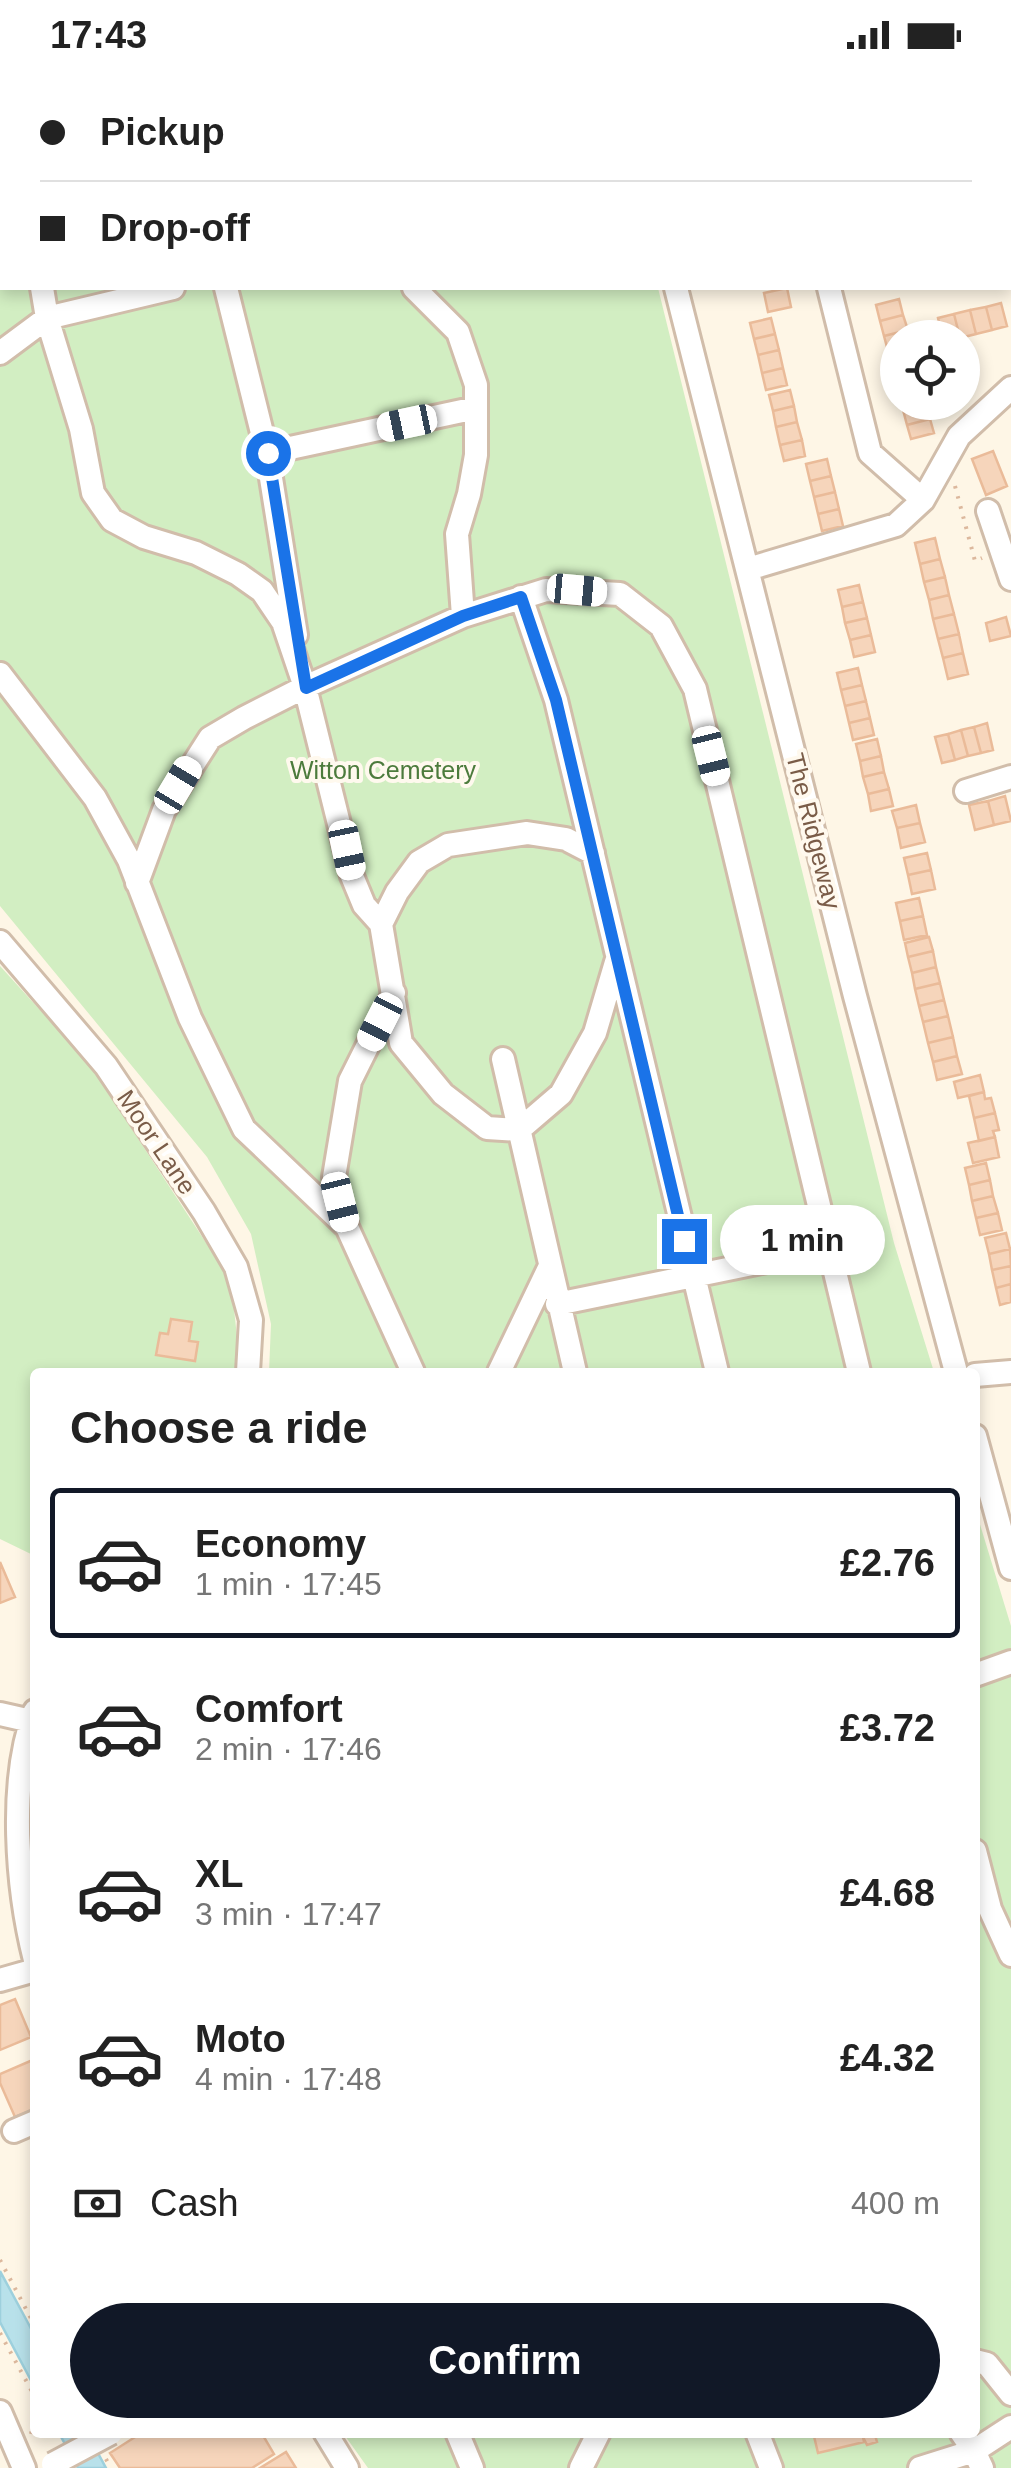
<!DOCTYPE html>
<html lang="en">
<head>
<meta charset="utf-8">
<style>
  :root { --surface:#fff; --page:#f6f6f6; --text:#222; --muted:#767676; --line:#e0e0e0; --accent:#111827 }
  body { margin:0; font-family:Arial,sans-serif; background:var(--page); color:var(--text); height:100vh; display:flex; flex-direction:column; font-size:38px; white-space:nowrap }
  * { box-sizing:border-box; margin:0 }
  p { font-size:32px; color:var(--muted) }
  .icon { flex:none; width:55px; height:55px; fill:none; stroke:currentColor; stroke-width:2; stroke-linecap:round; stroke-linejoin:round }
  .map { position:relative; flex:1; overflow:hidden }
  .details { position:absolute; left:30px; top:1298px; width:950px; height:1070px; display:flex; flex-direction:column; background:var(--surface); border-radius:10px; box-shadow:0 5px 15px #0003 }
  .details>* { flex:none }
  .hud { position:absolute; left:0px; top:0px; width:1012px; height:220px; box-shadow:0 5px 15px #0003; display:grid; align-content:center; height:220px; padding:0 40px; background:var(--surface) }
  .tools { position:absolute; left:880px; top:250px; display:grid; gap:20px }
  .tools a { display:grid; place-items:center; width:100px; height:100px; border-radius:50%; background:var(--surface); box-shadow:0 5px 15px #0003; font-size:50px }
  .end { position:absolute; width:45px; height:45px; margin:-22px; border:12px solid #1a73e8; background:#fff; box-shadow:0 0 0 5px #fff }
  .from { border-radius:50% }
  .bubble { position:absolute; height:70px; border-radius:35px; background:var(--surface); box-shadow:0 5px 15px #0003; font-size:32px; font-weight:600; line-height:70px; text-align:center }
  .car { position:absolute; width:30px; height:60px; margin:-30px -15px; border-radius:12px; box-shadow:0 0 8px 2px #0007; background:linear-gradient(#fff 24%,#345 0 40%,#fff 0 76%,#345 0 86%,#fff 0) }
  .hud b { display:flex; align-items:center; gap:35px; height:95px; font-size:38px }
  .hud b+b { border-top:2px solid var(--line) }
  .hud i { width:25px; height:25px; background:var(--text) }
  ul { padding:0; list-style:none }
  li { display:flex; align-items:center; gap:30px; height:150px; margin:0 20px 15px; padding:0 20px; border:5px solid transparent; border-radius:10px }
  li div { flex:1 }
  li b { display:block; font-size:38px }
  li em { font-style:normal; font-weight:600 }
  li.selected { border-color:var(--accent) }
  li>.icon { width:90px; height:90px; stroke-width:1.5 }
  h2 { padding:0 40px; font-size:45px; line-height:120px }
  .pay { display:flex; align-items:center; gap:25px; height:110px; padding:0 40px; font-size:38px }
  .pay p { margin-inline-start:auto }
  .primary-button { display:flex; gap:20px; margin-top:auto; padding:20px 40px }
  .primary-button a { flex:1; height:115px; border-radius:60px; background:var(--accent); color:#fff; font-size:40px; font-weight:600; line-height:115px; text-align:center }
  .status { display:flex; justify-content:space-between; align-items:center; height:70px; padding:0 50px; background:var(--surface); direction:ltr }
  .status svg { height:28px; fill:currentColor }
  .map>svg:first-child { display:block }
</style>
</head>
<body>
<div class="status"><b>17:43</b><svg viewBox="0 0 49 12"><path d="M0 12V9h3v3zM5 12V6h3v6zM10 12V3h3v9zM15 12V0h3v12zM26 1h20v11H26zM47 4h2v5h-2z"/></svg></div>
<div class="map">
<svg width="1011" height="2398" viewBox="0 0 1011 2398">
  <rect width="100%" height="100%" fill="#fef6e6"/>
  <!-- green -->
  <path fill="#d2eec2" d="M 0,0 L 605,0 L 606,2 L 2,2 L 2,218 L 658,218 L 894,1173 L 934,1302 L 269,1302 L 271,1254 L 251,1164 L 207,1087 L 0,836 Z
    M 0,896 L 90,995 L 231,1211 L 240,1295 L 238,1302 L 35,1302 L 35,1486 L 0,1469 Z
    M 975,1438 L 1011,1556 L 1011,2398 L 368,2398 L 343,2363 L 975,2362 Z"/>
  <!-- water -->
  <path fill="#b8e1ea" stroke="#9dd0dd" stroke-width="2.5" d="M 0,2201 L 35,2266 L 35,2318 L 0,2252 Z
    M 59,2363 L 87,2363 L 106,2398 L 78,2398 Z"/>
  <!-- building -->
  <path fill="#f6d5bb" stroke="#eabb99" stroke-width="2.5" d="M 787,218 L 791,237 L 768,242 L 764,223 Z
    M 899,229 L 903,245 L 880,251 L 876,235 Z
    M 1001,233 L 1007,256 L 992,260 L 986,237 Z
    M 986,237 L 992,260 L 976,264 L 970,240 Z
    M 970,240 L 976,264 L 960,268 L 954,244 Z
    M 954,244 L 960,268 L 942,268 L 938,248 Z
    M 903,245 L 908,260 L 884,266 L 880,251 Z
    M 771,248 L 775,264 L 754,269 L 750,253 Z
    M 908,260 L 910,268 L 898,268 L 898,279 L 888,281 L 884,266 Z
    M 775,264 L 779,280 L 758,285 L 754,269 Z
    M 898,279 L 898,295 L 892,297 L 888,281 Z
    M 779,280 L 783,298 L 762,303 L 758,285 Z
    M 783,298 L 787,315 L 766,320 L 762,303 Z
    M 790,320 L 794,336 L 773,341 L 769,325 Z
    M 901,332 L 926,332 L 927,334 L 903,340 Z
    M 927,334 L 930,349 L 907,355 L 903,340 Z
    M 794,336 L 797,352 L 776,357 L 773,341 Z
    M 930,349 L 934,363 L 911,369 L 907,355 Z
    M 797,352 L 802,370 L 780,375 L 776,357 Z
    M 802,370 L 805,386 L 784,391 L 780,375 Z
    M 993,381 L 1007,416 L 986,425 L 972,389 Z
    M 827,389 L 831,406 L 810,411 L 806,394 Z
    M 831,406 L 835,422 L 814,427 L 810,411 Z
    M 835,422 L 839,439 L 818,444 L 814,427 Z
    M 839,439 L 843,456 L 822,461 L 818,444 Z
    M 935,468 L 940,489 L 920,494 L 915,473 Z
    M 940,489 L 945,507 L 924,512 L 920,494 Z
    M 945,507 L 949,525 L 929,530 L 924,512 Z
    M 859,515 L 863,532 L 842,537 L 838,520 Z
    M 949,525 L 954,544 L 933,549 L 929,530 Z
    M 863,532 L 867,548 L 845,553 L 842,537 Z
    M 954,544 L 959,564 L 938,569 L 933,549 Z
    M 1006,547 L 1011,566 L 990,571 L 986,553 Z
    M 867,548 L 871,565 L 850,570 L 845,553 Z
    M 959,564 L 963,583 L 943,588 L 938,569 Z
    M 871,565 L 875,582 L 854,587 L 850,570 Z
    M 963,583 L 968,604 L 948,609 L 943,588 Z
    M 858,598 L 862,615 L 841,620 L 837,603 Z
    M 862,615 L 866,631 L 845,636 L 841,620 Z
    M 866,631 L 870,648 L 849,653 L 845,636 Z
    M 870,648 L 874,665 L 853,670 L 849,653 Z
    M 987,653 L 993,680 L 981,683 L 974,657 Z
    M 974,657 L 981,683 L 968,686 L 961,660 Z
    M 961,660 L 968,686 L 955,690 L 948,664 Z
    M 948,664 L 955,690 L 942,693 L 935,667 Z
    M 877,669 L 881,686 L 860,691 L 856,674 Z
    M 881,686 L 884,702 L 863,707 L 860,691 Z
    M 884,702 L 889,719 L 868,724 L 863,707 Z
    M 889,719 L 893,736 L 871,741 L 868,724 Z
    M 1005,726 L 1011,751 L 994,755 L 988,731 Z
    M 988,731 L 994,755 L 975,760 L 969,735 Z
    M 916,735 L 920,753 L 897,758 L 892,741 Z
    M 920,753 L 925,772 L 901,778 L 897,758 Z
    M 927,783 L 931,800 L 908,805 L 904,788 Z
    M 931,800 L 935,819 L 912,824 L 908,805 Z
    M 919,828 L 923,846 L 900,851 L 896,833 Z
    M 923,846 L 927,865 L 904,870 L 900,851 Z
    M 929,867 L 933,881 L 908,887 L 905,873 Z
    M 933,881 L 936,897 L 912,903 L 908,887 Z
    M 936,897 L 940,913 L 915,919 L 912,903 Z
    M 940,913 L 944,930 L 919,936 L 915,919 Z
    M 944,930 L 948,946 L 923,952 L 919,936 Z
    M 948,946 L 953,967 L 928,973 L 923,952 Z
    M 953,967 L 957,986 L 933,992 L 928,973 Z
    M 957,986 L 962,1004 L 937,1010 L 933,992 Z
    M 980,1005 L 984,1022 L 958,1028 L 954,1012 Z
    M 984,1022 L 985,1029 L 991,1028 L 995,1043 L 974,1048 L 969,1026 Z
    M 995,1043 L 999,1060 L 993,1061 L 995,1067 L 979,1071 L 974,1048 Z
    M 995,1067 L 999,1087 L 973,1093 L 968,1073 Z
    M 986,1093 L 990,1110 L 969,1115 L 965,1098 Z
    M 990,1110 L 993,1126 L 972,1131 L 969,1115 Z
    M 993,1126 L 998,1143 L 976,1148 L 972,1131 Z
    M 998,1143 L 1002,1160 L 980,1165 L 976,1148 Z
    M 1006,1163 L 1010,1179 L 989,1184 L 985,1168 Z
    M 1010,1179 L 1011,1196 L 992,1200 L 989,1184 Z
    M 1011,1196 L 1011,1214 L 996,1218 L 992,1200 Z
    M 1011,1214 L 1011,1232 L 1000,1235 L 996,1218 Z
    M 171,1249 L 192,1252 L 189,1271 L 198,1272 L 195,1291 L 156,1285 L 160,1263 L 168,1264 Z
    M 0,1492 L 15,1527 L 0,1533 Z
    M 15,1929 L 31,1967 L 0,1980 L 0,1935 Z
    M 35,1989 L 35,2039 L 15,2047 L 0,2013 L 0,2004 Z
    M 143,2362 L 261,2362 L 274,2384 L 252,2398 L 120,2398 L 110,2383 Z
    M 813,2362 L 878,2362 L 878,2365 L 875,2365 L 877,2372 L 867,2375 L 863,2367 L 864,2372 L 818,2383 Z
    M 286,2382 L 296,2398 L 260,2398 Z"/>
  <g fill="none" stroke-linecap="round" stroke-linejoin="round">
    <defs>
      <path id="minor" d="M 620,0 L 620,2
        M 776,0 L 776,2
        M 0,73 L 2,74
        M 1010,158 L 1011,160
        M 42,218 L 47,248 L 81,359 L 93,423 L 112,450 L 144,467 L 196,483 L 238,504 L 262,521 L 283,552 L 305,617 L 352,806 L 364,835 L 381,854
        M 226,218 L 267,383 L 296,565
        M 414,218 L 458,262 L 476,315 L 476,385 L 469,424 L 457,464 L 463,546 L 546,520 L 620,524 L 661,556 L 695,619 L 859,1302
        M 676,218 L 855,926 L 956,1302
        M 829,218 L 870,383 L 923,430
        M 0,283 L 47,248 L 173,218
        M 267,383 L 476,338
        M 988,441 L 1011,509
        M 748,499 L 896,455 L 923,430 L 959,366 L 1011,318
        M 521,527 L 556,630 L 717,1302
        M 0,604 L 95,728 L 129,790 L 190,948 L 244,1059 L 347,1157 L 413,1302
        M 966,721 L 1011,707
        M 593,783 L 566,769 L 527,763 L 448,775 L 419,792 L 397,822 L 381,854 L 401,973 L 443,1024 L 487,1058 L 519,1060 L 561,1024 L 595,963 L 616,892
        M 137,813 L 164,740 L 210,668 L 244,648 L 305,617 L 463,546
        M 0,872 L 106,996 L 204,1142 L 236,1197 L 251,1250 L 248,1302
        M 503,989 L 575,1302
        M 347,1157 L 334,1107 L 350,1011 L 394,923
        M 557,1234 L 830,1178
        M 499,1302 L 549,1198
        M 975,1305 L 1011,1302
        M 975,1366 L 1011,1498
        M 975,1605 L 1011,1592
        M 35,1641 C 8,1711 17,1819 35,1890
        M 0,1644 L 31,1651
        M 975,1781 L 990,1839 L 1011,1885
        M 0,1910 L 35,1900
        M 14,2061 L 35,2052
        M 975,2291 L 987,2294 L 1011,2324
        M 0,2342 L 24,2398
        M 325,2362 L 347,2398
        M 457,2362 L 472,2398
        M 757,2362 L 771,2398
        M 961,2362 L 974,2381 L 982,2398
        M 581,2398 L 599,2362
        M 920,2398 L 974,2381 L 1011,2357"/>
    </defs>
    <!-- minor casing -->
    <use href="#minor" stroke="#d1bdaa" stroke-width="28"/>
    <!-- path -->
    <path stroke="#dcb89d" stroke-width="4" stroke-dasharray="2.5 8" stroke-linecap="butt" d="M 944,2 L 947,2
      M 1010,6 L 1011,5
      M 1010,41 L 1011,42
      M 1010,127 L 1011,127
      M 955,416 L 975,491 L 982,488
      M 0,2190 L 35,2256
      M 0,2263 L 35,2327
      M 31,2364 L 35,2347
      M 106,2389 L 111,2398"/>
    <!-- minor -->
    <use href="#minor" stroke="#fff" stroke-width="22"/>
    <defs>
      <path id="minor-bridge" d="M 53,2394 L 111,2363"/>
    </defs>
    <!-- minor-bridge casing -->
    <use href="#minor-bridge" stroke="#d1bdaa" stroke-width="28" stroke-linecap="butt"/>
    <!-- minor-bridge -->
    <use href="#minor-bridge" stroke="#fff" stroke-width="22"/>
  </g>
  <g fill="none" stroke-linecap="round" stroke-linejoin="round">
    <!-- route -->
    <path stroke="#1a73e8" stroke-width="12" d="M 268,383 L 306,618 L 463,546 L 521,527 L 556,630 L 684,1171"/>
  </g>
  <g text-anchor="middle" stroke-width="8" stroke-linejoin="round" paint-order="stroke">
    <!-- park labels -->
    <g font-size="25" fill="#4c7b3c" stroke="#fff9ee">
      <text x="383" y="709">Witton Cemetery</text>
    </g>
    <!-- street labels -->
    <g font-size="25" fill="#7a5c48" stroke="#fff9ee">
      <text transform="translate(814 761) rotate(76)" y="9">The Ridgeway</text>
      <text transform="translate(157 1072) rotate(56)" y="9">Moor Lane</text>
    </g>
  </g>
</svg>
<div class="tools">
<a><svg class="icon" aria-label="locate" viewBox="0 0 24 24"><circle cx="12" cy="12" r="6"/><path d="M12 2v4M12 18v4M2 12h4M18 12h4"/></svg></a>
</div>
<i class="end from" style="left:268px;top:383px"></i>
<i class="end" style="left:684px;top:1171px"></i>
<div class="bubble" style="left:720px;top:1135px;width:165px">1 min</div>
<i class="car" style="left:407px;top:353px;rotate:258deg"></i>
<i class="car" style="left:577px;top:520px;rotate:95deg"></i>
<i class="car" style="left:711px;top:686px;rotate:166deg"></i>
<i class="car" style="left:178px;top:715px;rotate:31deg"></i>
<i class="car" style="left:347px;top:780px;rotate:168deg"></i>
<i class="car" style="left:380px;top:952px;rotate:207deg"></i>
<i class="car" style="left:340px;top:1132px;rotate:166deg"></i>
<div class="hud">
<b><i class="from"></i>Pickup</b>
<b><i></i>Drop-off</b>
</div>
<section class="details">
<h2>Choose a ride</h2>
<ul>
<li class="selected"><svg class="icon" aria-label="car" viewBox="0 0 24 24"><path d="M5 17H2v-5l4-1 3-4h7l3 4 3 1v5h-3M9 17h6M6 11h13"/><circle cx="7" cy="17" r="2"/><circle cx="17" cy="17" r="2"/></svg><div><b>Economy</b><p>1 min · 17:45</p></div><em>£2.76</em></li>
<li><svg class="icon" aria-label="car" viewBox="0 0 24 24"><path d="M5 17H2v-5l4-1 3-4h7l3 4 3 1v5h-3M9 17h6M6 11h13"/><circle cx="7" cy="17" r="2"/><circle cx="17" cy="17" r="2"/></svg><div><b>Comfort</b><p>2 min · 17:46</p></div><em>£3.72</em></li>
<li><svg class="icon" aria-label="car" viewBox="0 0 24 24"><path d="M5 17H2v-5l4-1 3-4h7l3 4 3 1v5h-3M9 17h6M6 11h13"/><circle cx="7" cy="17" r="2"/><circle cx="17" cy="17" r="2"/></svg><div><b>XL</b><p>3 min · 17:47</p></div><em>£4.68</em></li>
<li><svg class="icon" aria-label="car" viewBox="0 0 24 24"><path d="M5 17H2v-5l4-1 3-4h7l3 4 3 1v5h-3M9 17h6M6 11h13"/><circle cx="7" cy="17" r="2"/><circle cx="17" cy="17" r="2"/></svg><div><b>Moto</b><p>4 min · 17:48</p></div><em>£4.32</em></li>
</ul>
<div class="pay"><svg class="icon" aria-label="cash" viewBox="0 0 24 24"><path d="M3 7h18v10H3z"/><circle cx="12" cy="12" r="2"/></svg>Cash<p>400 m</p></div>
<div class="primary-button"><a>Confirm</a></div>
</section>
</div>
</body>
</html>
